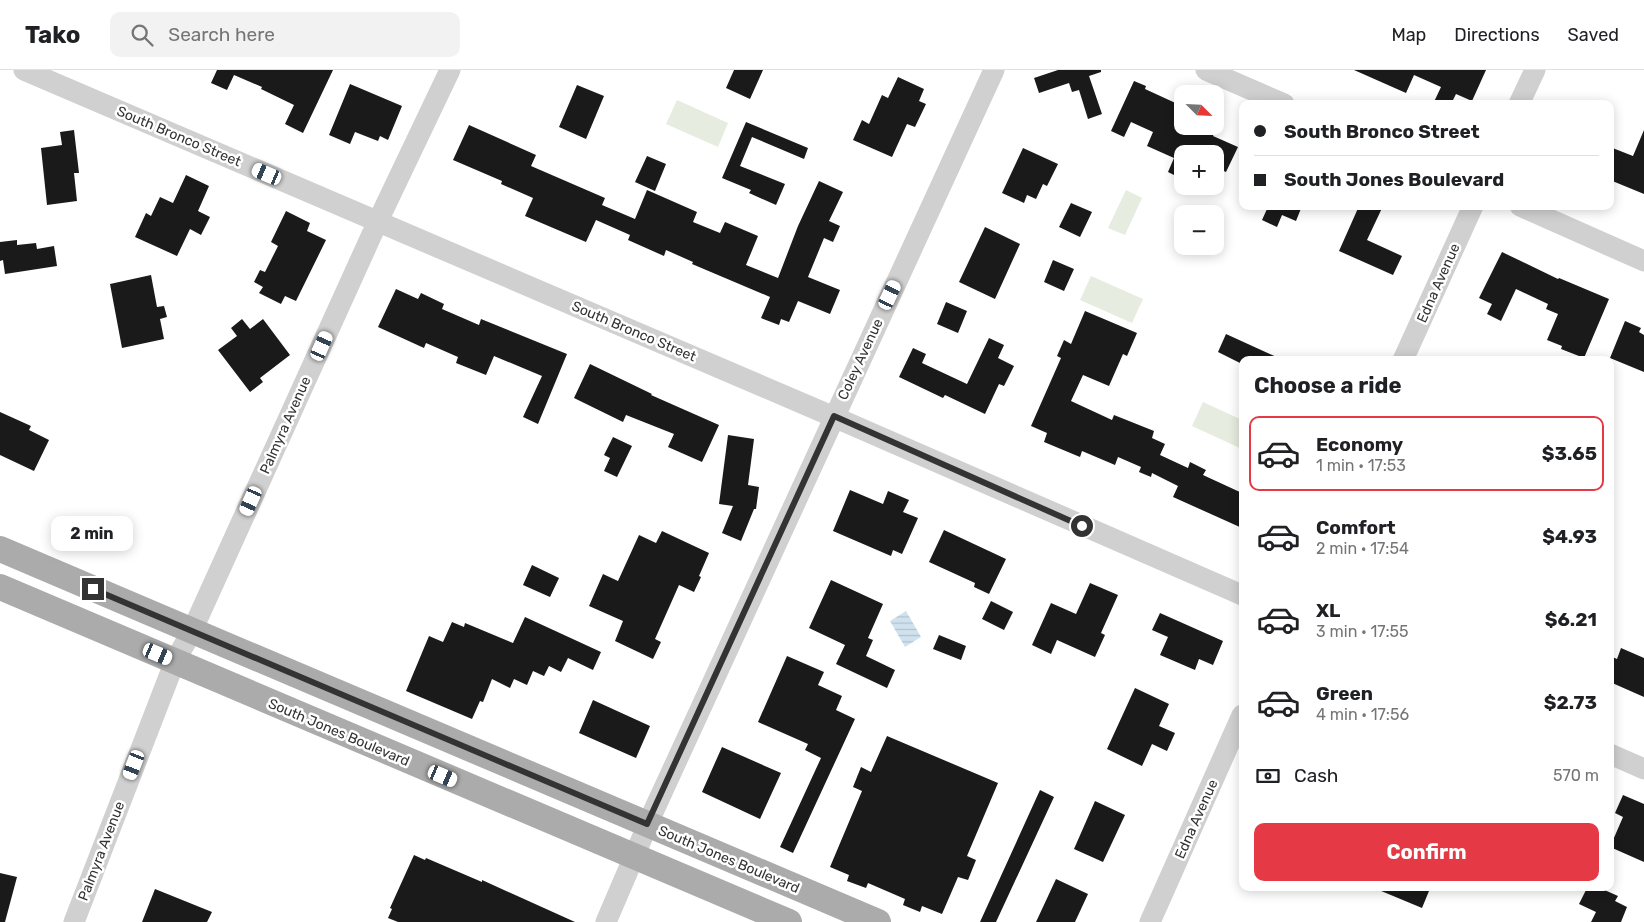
<!DOCTYPE html>
<html lang="en">
<head>
<meta charset="utf-8">
<style>
  :root { --surface:#fff; --page:#f2f2f2; --text:#202124; --muted:#757577; --line:#e0e0e0; --accent:#e63946 }
  body { margin:0; font-family:Rubik,sans-serif; background:var(--page); color:var(--text); height:100vh; display:flex; flex-direction:column; font-size:19px; white-space:nowrap }
  * { box-sizing:border-box; margin:0 }
  p { font-size:16px; color:var(--muted) }
  .icon { flex:none; width:28px; height:28px; fill:none; stroke:currentColor; stroke-width:2; stroke-linecap:round; stroke-linejoin:round }
  .map { position:relative; flex:1; overflow:hidden }
  .panel { position:absolute; left:1239px; top:286px; width:375px; height:535px; display:flex; flex-direction:column; background:var(--surface); border-radius:10px; box-shadow:0 2px 12px #0003 }
  .panel>* { flex:none }
  .hud { position:absolute; left:1239px; top:30px; width:375px; height:110px; border-radius:10px; box-shadow:0 2px 12px #0003; display:grid; align-content:center; height:110px; padding:0 15px; background:var(--surface) }
  .needle { width:32px; rotate:114deg }
  .tools { position:absolute; left:1174px; top:15px; display:grid; gap:10px }
  .tools a { display:grid; place-items:center; width:50px; height:50px; border-radius:10px; background:var(--surface); box-shadow:0 2px 12px #0003; font-size:25px }
  .end { position:absolute; width:22px; height:22px; margin:-11px; border:6px solid #333; background:#fff; box-shadow:0 0 0 2px #fff }
  .from { border-radius:50% }
  .bubble { position:absolute; height:35px; border-radius:10px; background:var(--surface); box-shadow:0 2px 12px #0003; font-size:16px; font-weight:700; line-height:35px; text-align:center }
  .car { position:absolute; width:15px; height:30px; margin:-15px -8px; border-radius:6px; box-shadow:0 0 4px 1px #0007; background:linear-gradient(#fff 24%,#345 0 40%,#fff 0 76%,#345 0 86%,#fff 0) }
  .hud b { display:flex; align-items:center; gap:18px; height:48px; font-size:19px }
  .hud b+b { border-top:1px solid var(--line) }
  .hud i { width:12px; height:12px; background:var(--text) }
  ul { padding:0; list-style:none }
  li { display:flex; align-items:center; gap:15px; height:75px; margin:0 10px 8px; padding:0 5px; border:2px solid transparent; border-radius:10px }
  li div { flex:1 }
  li b { display:block; font-size:19px }
  li em { font-style:normal; font-weight:700 }
  li.current { border-color:var(--accent) }
  li>.icon { width:45px; height:45px; stroke-width:1.5 }
  h2 { padding:0 15px; font-size:22px; line-height:60px }
  .pay { display:flex; align-items:center; gap:12px; height:55px; padding:0 15px; font-size:19px }
  .pay p { margin-inline-start:auto }
  .cta { display:flex; gap:10px; margin-top:auto; padding:10px 15px }
  .cta a { flex:1; height:58px; border-radius:10px; background:var(--accent); color:#fff; font-size:20px; font-weight:700; line-height:58px; text-align:center }
  header { display:flex; align-items:center; gap:30px; box-sizing:border-box; height:70px; padding:0 25px; background:var(--surface); border-bottom:1px solid var(--line) }
  header strong { font-size:24px }
  nav { display:flex; gap:28px; margin-inline-start:auto; font-size:18px }
  .search { width:350px; height:45px; background:var(--page); display:flex; align-items:center; gap:12px; box-sizing:border-box; padding:0 18px; border-radius:10px; color:var(--muted); font-size:19px }
  .map>svg:first-child { display:block }
</style>
</head>
<body>
<header>
<strong>Tako</strong>
<div class="search"><svg class="icon" aria-label="search" viewBox="0 0 24 24"><circle cx="10" cy="10" r="6"/><path d="M15 15l6 6"/></svg>Search here</div>
<nav><a>Map</a><a>Directions</a><a>Saved</a></nav>
</header>
<div class="map">
<svg width="1644" height="852" viewBox="0 0 1644 852">
  <defs>
    <pattern id="water-rules" width="6" height="5" patternUnits="userSpaceOnUse" patternTransform="scale(1.25)"><rect width="6" height="5" fill="#cfe2ee"/><path d="M0 2.5h6" fill="none" stroke="#b2c2cd"/></pattern>
  </defs>
  <rect width="100%" height="100%" fill="#fff"/>
  <!-- garden -->
  <path fill="#e6ecdf" d="M 677,30 L 728,53 L 718,77 L 666,54 Z
    M 1126,120 L 1142,128 L 1125,165 L 1108,158 Z
    M 1091,206 L 1143,229 L 1132,253 L 1080,230 Z
    M 1203,332 L 1242,350 L 1242,379 L 1192,356 Z"/>
  <!-- water -->
  <path fill="url(#water-rules)" d="M 906,541 L 921,567 L 905,577 L 890,551 Z"/>
  <!-- building -->
  <path fill="#1a1a1a" d="M 217,0 L 333,0 L 303,63 L 285,54 L 294,35 L 261,19 L 262,17 L 234,5 L 227,20 L 211,13 Z
    M 734,0 L 763,0 L 750,29 L 726,18 Z
    M 1058,0 L 1101,0 L 1101,2 L 1089,6 L 1102,44 L 1088,49 L 1079,20 L 1072,22 L 1069,13 L 1039,23 L 1034,8 Z
    M 1354,0 L 1486,0 L 1472,31 L 1456,24 L 1451,34 L 1433,34 L 1441,17 L 1414,5 L 1406,23 Z
    M 898,7 L 924,19 L 919,31 L 926,34 L 915,57 L 907,54 L 892,87 L 853,70 L 862,50 L 869,54 L 882,25 L 888,28 Z
    M 1134,11 L 1146,16 L 1145,19 L 1182,36 L 1182,42 L 1176,56 L 1217,56 L 1213,66 L 1238,77 L 1226,102 L 1215,97 L 1215,84 L 1182,84 L 1182,109 L 1168,102 L 1174,88 L 1147,76 L 1153,62 L 1131,52 L 1124,67 L 1111,61 Z
    M 350,14 L 402,36 L 388,70 L 380,66 L 378,71 L 355,62 L 350,74 L 329,65 Z
    M 577,15 L 604,26 L 586,69 L 559,57 Z
    M 746,52 L 808,78 L 804,89 L 752,67 L 740,96 L 785,114 L 776,135 L 749,123 L 751,120 L 722,108 Z
    M 469,55 L 536,85 L 531,96 L 605,128 L 602,135 L 635,149 L 647,120 L 697,142 L 693,152 L 720,163 L 725,152 L 758,166 L 746,195 L 778,208 L 798,156 L 819,111 L 843,122 L 829,151 L 840,156 L 833,172 L 824,168 L 808,207 L 840,220 L 830,244 L 798,231 L 789,252 L 781,249 L 779,255 L 761,248 L 770,227 L 692,194 L 693,192 L 666,180 L 664,186 L 628,170 L 630,165 L 596,150 L 586,172 L 525,146 L 533,128 L 501,114 L 502,111 L 453,90 Z
    M 74,60 L 79,103 L 74,103 L 77,131 L 47,135 L 41,78 L 62,75 L 60,62 Z
    M 1644,60 L 1644,124 L 1610,110 L 1610,77 L 1633,86 Z
    M 1023,78 L 1058,94 L 1047,116 L 1043,114 L 1036,129 L 1027,125 L 1024,133 L 1002,123 Z
    M 647,86 L 666,94 L 655,121 L 635,112 Z
    M 186,105 L 209,116 L 198,141 L 210,147 L 201,165 L 190,159 L 177,186 L 135,167 L 146,143 L 151,146 L 160,127 L 173,133 Z
    M 1071,133 L 1092,142 L 1080,167 L 1059,157 Z
    M 1261,136 L 1302,136 L 1296,151 L 1282,145 L 1277,157 L 1262,150 L 1267,139 Z
    M 1359,136 L 1383,136 L 1367,170 L 1402,186 L 1393,205 L 1339,181 Z
    M 286,141 L 310,153 L 307,161 L 326,170 L 296,231 L 285,226 L 281,234 L 259,223 L 263,217 L 254,212 L 260,200 L 265,202 L 278,176 L 271,172 Z
    M 985,157 L 1020,174 L 995,229 L 959,212 Z
    M 17,170 L 17,175 L 36,173 L 37,179 L 54,176 L 57,196 L 5,204 L 3,190 L 0,191 L 0,172 Z
    M 1502,182 L 1558,209 L 1559,208 L 1609,229 L 1584,288 L 1561,279 L 1562,276 L 1547,270 L 1558,244 L 1546,239 L 1548,234 L 1516,219 L 1501,251 L 1487,244 L 1492,234 L 1479,228 Z
    M 1053,190 L 1074,199 L 1064,221 L 1044,212 Z
    M 151,205 L 157,237 L 164,236 L 167,247 L 160,249 L 164,269 L 122,278 L 110,214 Z
    M 396,219 L 418,229 L 421,223 L 444,234 L 442,239 L 479,255 L 481,249 L 567,284 L 538,354 L 523,347 L 542,306 L 494,286 L 486,305 L 456,293 L 458,287 L 426,273 L 424,278 L 378,257 Z
    M 946,232 L 967,241 L 958,263 L 937,254 Z
    M 1085,241 L 1137,263 L 1127,286 L 1123,284 L 1109,316 L 1083,305 L 1071,331 L 1112,350 L 1114,345 L 1154,361 L 1152,368 L 1165,374 L 1160,385 L 1188,398 L 1190,392 L 1206,400 L 1203,405 L 1242,423 L 1242,458 L 1173,427 L 1178,416 L 1152,403 L 1151,407 L 1139,402 L 1141,397 L 1118,387 L 1115,395 L 1082,381 L 1080,387 L 1044,372 L 1047,363 L 1031,356 L 1061,288 L 1057,286 L 1064,270 L 1071,274 Z
    M 242,249 L 250,259 L 263,249 L 290,285 L 260,308 L 263,312 L 250,322 L 218,280 L 237,266 L 231,258 Z
    M 1625,251 L 1641,258 L 1639,262 L 1644,265 L 1644,302 L 1610,288 Z
    M 1226,264 L 1283,290 L 1242,290 L 1242,294 L 1218,282 Z
    M 989,268 L 1004,275 L 998,288 L 1014,296 L 1004,316 L 999,314 L 985,344 L 945,325 L 943,328 L 899,307 L 913,278 L 926,284 L 922,293 L 967,314 Z
    M 590,294 L 652,324 L 651,325 L 719,355 L 702,392 L 668,377 L 674,364 L 626,345 L 623,352 L 574,328 Z
    M 0,342 L 31,356 L 29,360 L 49,370 L 34,401 L 0,385 Z
    M 728,365 L 754,369 L 748,415 L 759,417 L 756,439 L 754,439 L 741,471 L 722,463 L 733,436 L 719,434 Z
    M 613,367 L 632,376 L 617,407 L 604,401 L 610,388 L 604,385 Z
    M 850,420 L 883,434 L 888,421 L 909,430 L 903,442 L 918,448 L 902,484 L 893,480 L 891,486 L 833,461 Z
    M 944,460 L 1006,489 L 989,524 L 974,517 L 975,513 L 929,492 Z
    M 662,461 L 709,483 L 699,506 L 701,507 L 694,522 L 679,515 L 655,569 L 661,572 L 653,589 L 615,571 L 623,551 L 589,536 L 603,504 L 618,511 L 639,465 L 656,473 Z
    M 532,495 L 559,508 L 550,527 L 523,515 Z
    M 831,510 L 883,534 L 868,568 L 873,570 L 866,586 L 895,600 L 887,618 L 836,594 L 845,575 L 809,558 Z
    M 1090,513 L 1118,525 L 1101,563 L 1105,565 L 1095,587 L 1057,570 L 1051,584 L 1032,575 L 1051,533 L 1076,544 Z
    M 991,531 L 1013,542 L 1004,560 L 982,549 Z
    M 1160,543 L 1223,571 L 1213,595 L 1199,589 L 1195,600 L 1160,585 L 1168,567 L 1152,560 Z
    M 525,547 L 601,582 L 593,600 L 568,588 L 561,602 L 549,596 L 544,606 L 533,601 L 527,615 L 514,609 L 510,618 L 492,609 L 483,632 L 480,631 L 472,649 L 406,621 L 429,566 L 443,572 L 452,552 L 464,557 L 465,553 L 513,573 Z
    M 939,565 L 966,576 L 961,590 L 933,579 Z
    M 1621,578 L 1644,588 L 1644,627 L 1610,612 L 1610,586 L 1617,589 Z
    M 787,586 L 824,602 L 818,615 L 842,626 L 836,640 L 855,649 L 793,783 L 780,777 L 821,688 L 805,680 L 808,674 L 758,652 Z
    M 1135,618 L 1169,634 L 1159,656 L 1175,663 L 1167,681 L 1152,674 L 1142,696 L 1107,679 Z
    M 593,630 L 650,656 L 636,688 L 579,663 Z
    M 887,666 L 998,713 L 967,786 L 976,790 L 968,810 L 958,807 L 942,844 L 922,836 L 920,842 L 903,835 L 905,829 L 868,813 L 866,818 L 847,811 L 849,805 L 830,797 L 862,721 L 853,717 L 861,697 L 871,702 Z
    M 722,677 L 781,703 L 760,749 L 702,722 Z
    M 1040,720 L 1054,727 L 996,852 L 980,852 Z
    M 1623,725 L 1644,734 L 1644,792 L 1610,777 L 1623,747 L 1615,743 Z
    M 1095,731 L 1125,745 L 1103,792 L 1074,779 Z
    M 414,785 L 425,790 L 426,788 L 482,812 L 482,810 L 575,852 L 398,852 L 388,848 L 392,839 L 390,838 Z
    M 0,803 L 17,807 L 5,852 L 0,852 Z
    M 1056,809 L 1088,824 L 1075,852 L 1036,852 Z
    M 1374,818 L 1421,818 L 1429,821 L 1422,838 Z
    M 1587,818 L 1600,818 L 1618,826 L 1615,831 L 1627,837 L 1621,852 L 1591,852 L 1596,842 L 1579,834 Z
    M 155,819 L 212,842 L 207,852 L 142,852 Z"/>
  <g fill="none" stroke-linecap="round" stroke-linejoin="round">
    <!-- minor -->
    <path stroke="#d0d0d0" stroke-width="21" d="M 24,0 L 834,347 L 1242,525
      M 1206,0 L 1284,34
      M 1519,34 L 1535,0
      M 1520,136 L 1644,191
      M 1403,290 L 1473,136
      M 1610,684 L 1644,699
      M 74,852 L 175,591 L 192,561 L 378,151 L 450,0
      M 606,852 L 654,740 L 994,0
      M 1150,852 L 1242,645"/>
    <!-- major -->
    <path stroke="#ababab" stroke-width="26" d="M 0,479 L 878,852
      M 0,517 L 789,852"/>
  </g>
  <g fill="none" stroke-linecap="round" stroke-linejoin="round">
    <!-- route -->
    <path stroke="#333" stroke-width="6" d="M 93,519 L 647,754 L 834,346 L 1082,456"/>
  </g>
  <g text-anchor="middle" stroke-width="5" stroke-linejoin="round" paint-order="stroke">
    <!-- street labels -->
    <g font-size="14" fill="#333" stroke="#fff">
      <text transform="translate(179 66) rotate(23)" y="5">South Bronco Street</text>
      <text transform="translate(1438 213) rotate(-66)" y="5">Edna Avenue</text>
      <text transform="translate(634 261) rotate(23)" y="5">South Bronco Street</text>
      <text transform="translate(860 289) rotate(-65)" y="5">Coley Avenue</text>
      <text transform="translate(285 355) rotate(-66)" y="5">Palmyra Avenue</text>
      <text transform="translate(339 662) rotate(23)" y="5">South Jones Boulevard</text>
      <text transform="translate(1196 749) rotate(-66)" y="5">Edna Avenue</text>
      <text transform="translate(101 781) rotate(-69)" y="5">Palmyra Avenue</text>
      <text transform="translate(729 789) rotate(23)" y="5">South Jones Boulevard</text>
    </g>
  </g>
</svg>
<div class="tools">
<a><svg class="needle" viewBox="-14 -14 28 28"><path d="M0-13l5 13h-10z" fill="#e53935"/><path d="M0 13l5-13h-10z" fill="#757577"/></svg></a>
<a>+</a>
<a>−</a>
</div>
<i class="end from" style="left:1082px;top:456px"></i>
<i class="end" style="left:93px;top:519px"></i>
<div class="bubble" style="left:51px;top:446px;width:82px">2 min</div>
<i class="car" style="left:267px;top:104px;rotate:293deg"></i>
<i class="car" style="left:890px;top:225px;rotate:25deg"></i>
<i class="car" style="left:322px;top:276px;rotate:24deg"></i>
<i class="car" style="left:251px;top:431px;rotate:204deg"></i>
<i class="car" style="left:158px;top:584px;rotate:113deg"></i>
<i class="car" style="left:134px;top:695px;rotate:201deg"></i>
<i class="car" style="left:443px;top:706px;rotate:113deg"></i>
<div class="hud">
<b><i class="from"></i>South Bronco Street</b>
<b><i></i>South Jones Boulevard</b>
</div>
<section class="panel">
<h2>Choose a ride</h2>
<ul>
<li class="current"><svg class="icon" aria-label="car" viewBox="0 0 24 24"><path d="M5 17H2v-5l4-1 3-4h7l3 4 3 1v5h-3M9 17h6M6 11h13"/><circle cx="7" cy="17" r="2"/><circle cx="17" cy="17" r="2"/></svg><div><b>Economy</b><p>1 min · 17:53</p></div><em>$3.65</em></li>
<li><svg class="icon" aria-label="car" viewBox="0 0 24 24"><path d="M5 17H2v-5l4-1 3-4h7l3 4 3 1v5h-3M9 17h6M6 11h13"/><circle cx="7" cy="17" r="2"/><circle cx="17" cy="17" r="2"/></svg><div><b>Comfort</b><p>2 min · 17:54</p></div><em>$4.93</em></li>
<li><svg class="icon" aria-label="car" viewBox="0 0 24 24"><path d="M5 17H2v-5l4-1 3-4h7l3 4 3 1v5h-3M9 17h6M6 11h13"/><circle cx="7" cy="17" r="2"/><circle cx="17" cy="17" r="2"/></svg><div><b>XL</b><p>3 min · 17:55</p></div><em>$6.21</em></li>
<li><svg class="icon" aria-label="car" viewBox="0 0 24 24"><path d="M5 17H2v-5l4-1 3-4h7l3 4 3 1v5h-3M9 17h6M6 11h13"/><circle cx="7" cy="17" r="2"/><circle cx="17" cy="17" r="2"/></svg><div><b>Green</b><p>4 min · 17:56</p></div><em>$2.73</em></li>
</ul>
<div class="pay"><svg class="icon" aria-label="cash" viewBox="0 0 24 24"><path d="M3 7h18v10H3z"/><circle cx="12" cy="12" r="2"/></svg>Cash<p>570 m</p></div>
<div class="cta"><a>Confirm</a></div>
</section>
</div>
</body>
</html>
